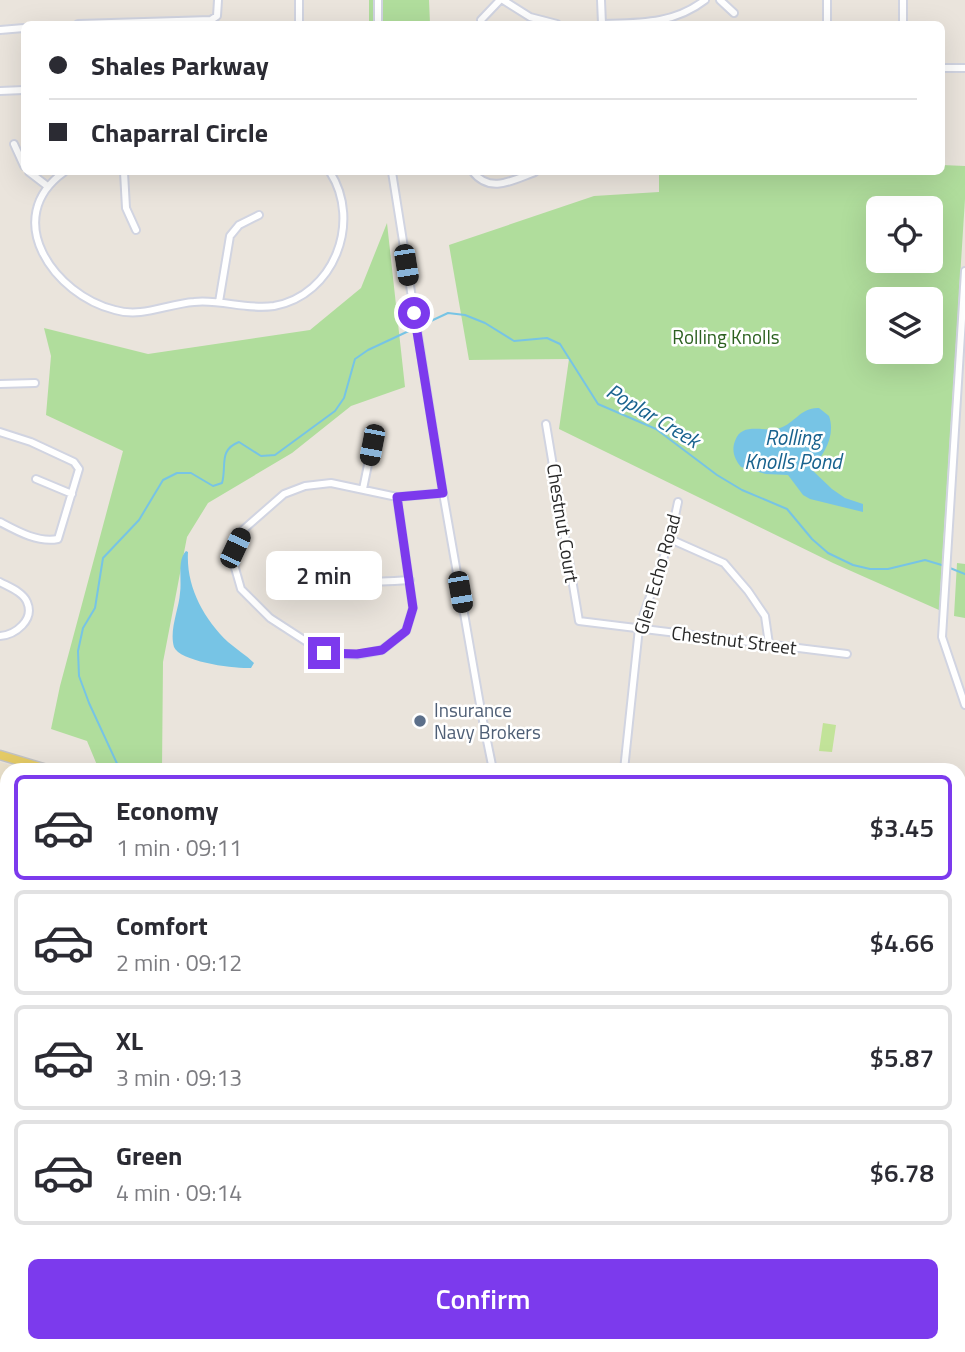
<!DOCTYPE html>
<html lang="en">
<head>
<meta charset="utf-8">
<style>
  :root { --surface:#fff; --page:#f2f2f3; --text:#2b2b33; --muted:#7c7c81; --line:#e1e1e2; --accent:#7c3aed }
  body { margin:0; font-family:"Titillium Web",sans-serif; background:var(--page); color:var(--text); height:100vh; display:flex; flex-direction:column; font-size:26px; white-space:nowrap }
  * { box-sizing:border-box; margin:0 }
  p { font-size:23px; color:var(--muted) }
  .icon { flex:none; width:38px; height:38px; fill:none; stroke:currentColor; stroke-width:2; stroke-linecap:round; stroke-linejoin:round }
  .map { position:relative; flex:1; overflow:hidden }
  .sheet { position:absolute; left:0px; top:763px; width:966px; height:590px; display:flex; flex-direction:column; background:var(--surface); border-radius:21px 21px 0 0; box-shadow:0 7px 28px #0002 }
  .sheet>* { flex:none }
  .top-card { position:absolute; left:21px; top:21px; width:924px; height:154px; border-radius:10px; box-shadow:0 7px 28px #0002; display:grid; align-content:center; height:154px; padding:0 28px; background:var(--surface) }
  .controls { position:absolute; left:866px; top:196px; display:grid; gap:14px }
  .controls a { display:grid; place-items:center; width:77px; height:77px; border-radius:10px; background:var(--surface); box-shadow:0 7px 28px #0002; font-size:35px }
  .end { position:absolute; width:32px; height:32px; margin:-16px; border:9px solid #7c3aed; background:#fff; box-shadow:0 0 0 4px #fff }
  .from { border-radius:50% }
  .bubble { position:absolute; height:49px; border-radius:10px; background:var(--surface); box-shadow:0 7px 28px #0002; font-size:23px; font-weight:600; line-height:49px; text-align:center }
  .car { position:absolute; width:21px; height:42px; margin:-21px -10px; border-radius:9px; box-shadow:0 0 5px 2px #0007; background:linear-gradient(#222 24%,#8ab4d8 0 40%,#222 0 76%,#8ab4d8 0 86%,#222 0) }
  .top-card b { display:flex; align-items:center; gap:24px; height:66px; font-size:26px }
  .top-card b+b { border-top:2px solid var(--line) }
  .top-card i { width:18px; height:18px; background:var(--text) }
  ul { padding:12px 0 0; list-style:none }
  li { display:flex; align-items:center; gap:21px; height:105px; margin:0 14px 10px; padding:0 14px; border:4px solid var(--line); border-radius:10px }
  li div { flex:1 }
  li b { display:block; font-size:26px }
  li em { font-style:normal; font-weight:600 }
  li.current { border-color:var(--accent) }
  li>.icon { width:63px; height:63px; stroke-width:1.5 }
  .cta { display:flex; gap:14px; margin-top:auto; padding:14px 28px }
  .cta a { flex:1; height:80px; border-radius:10px; background:var(--accent); color:#fff; font-size:28px; font-weight:600; line-height:80px; text-align:center }
  .map>svg:first-child { display:block }
</style>
</head>
<body>
<div class="map">
<svg width="965" height="1352" viewBox="0 0 965 1352">
  <rect width="100%" height="100%" fill="#eae4dc"/>
  <!-- industrial -->
  <path fill="#dedce3" d="M 506,1346 L 933,1346 L 933,1352 L 505,1352 Z"/>
  <!-- education -->
  <path fill="#ebe2cc" d="M 0,762 L 26,770 L 7,770 L 7,1303 L 0,1304 Z"/>
  <!-- green -->
  <path fill="#b0dd9c" fill-rule="evenodd" d="M 369,0 L 429,0 L 430,24 L 369,24 Z
    M 942,165 L 965,166 L 965,199 L 939,610 L 833,563 L 559,429 L 569,359 L 469,360 L 449,245 L 594,196 L 659,192 L 659,172 L 942,172 ZM 878,208 L 931,208 L 931,261 L 878,261 ZM 878,299 L 931,299 L 931,352 L 878,352 Z
    M 387,223 L 405,387 L 351,406 L 292,453 L 208,503 L 187,537 L 163,662 L 162,770 L 109,770 L 97,765 L 87,741 L 51,729 L 60,686 L 123,451 L 46,415 L 51,356 L 44,328 L 148,354 L 310,330 L 361,288 Z
    M 957,563 L 965,564 L 965,618 L 954,616 Z
    M 0,805 L 7,815 L 7,1058 L 0,1055 Z"/>
  <!-- pitch -->
  <path fill="#c2e399" d="M 823,723 L 836,725 L 832,752 L 819,751 Z
    M 0,808 L 7,818 L 7,882 L 3,897 L 0,897 Z"/>
  <!-- water -->
  <path fill="#77c4e5" d="M 819,408 L 829,416 C 836,436 824,455 811,469 L 832,489 L 845,498 L 863,504 L 863,512 L 810,499 L 803,495 L 788,475 L 766,474 L 741,467 C 735,460 731,451 735,441 C 742,421 764,433 780,428 C 795,423 801,407 819,408 Z
    M 186,551 L 188,552 C 186,586 203,618 228,642 C 236,649 246,655 254,663 L 251,668 C 236,669 180,662 174,647 C 169,630 179,609 180,593 C 182,580 177,560 186,551 Z"/>
  <g fill="none" stroke-linecap="round" stroke-linejoin="round">
    <!-- stream -->
    <path stroke="#77c4e5" stroke-width="2" d="M 418,327 L 448,313 L 465,315 L 485,323 L 514,341 L 547,338 L 560,344 L 598,404 L 656,429 L 717,475 L 742,490 L 787,509 L 812,539 L 828,553 L 853,565 L 870,569 L 888,569 L 925,560 L 945,566
      M 950,568 L 965,574
      M 120,770 L 89,703 L 79,676 L 78,651 L 83,628 L 95,608 L 103,558 L 139,520 L 163,480 L 177,473 L 191,473 L 213,486 L 222,483 C 227,466 218,450 239,442 L 261,456 L 275,455 L 335,411 L 344,398 L 355,359 L 368,350 L 413,329
      M 0,1003 L 7,1013"/>
    <defs>
      <path id="minor" d="M 503,0 L 530,17 L 557,24
        M 601,0 L 602,24
        M 720,0 L 734,13
        M 827,0 L 827,24
        M 481,20 L 500,0
        M 78,24 L 211,20 L 217,16 L 218,0
        M 299,24 L 299,0
        M 378,24 L 378,0
        M 603,24 C 641,23 674,24 705,0
        M 903,24 L 903,0
        M 0,30 L 24,28
        M 942,68 L 965,68
        M 0,91 L 24,90
        M 14,144 L 24,166
        M 29,172 L 46,185
        M 64,172 C 0,218 54,295 115,310 C 142,318 167,304 194,302 C 221,299 246,310 274,306 C 334,295 362,222 330,172
        M 124,172 L 126,208 L 136,230
        M 392,172 L 443,493 L 482,716 L 493,770
        M 473,172 C 490,194 513,180 535,172
        M 965,271 L 942,637 L 965,705
        M 219,302 L 230,236 L 239,225 L 259,215
        M 0,384 L 35,383
        M 546,424 L 579,621 L 847,654
        M 0,432 L 31,442 L 74,462 L 79,469 L 58,539 C 38,543 17,531 0,522
        M 36,479 L 72,494
        M 331,483 L 397,497 L 413,608 L 406,631 L 382,650 L 357,655 L 324,653 L 270,618 L 241,589 L 235,568 L 235,548 L 244,529 L 284,494 L 305,486 Z
        M 363,489 L 372,445
        M 397,497 L 443,493
        M 670,539 L 724,563 L 748,591 L 765,616 L 769,644
        M 328,563 C 358,584 374,583 410,580
        M 0,582 C 9,587 23,592 27,602 C 35,620 15,635 0,636
        M 624,770 L 639,628 L 670,539 L 678,502
        M 959,892 L 965,895
        M 959,931 L 965,919
        M 0,1309 L 7,1309
        M 53,1346 L 53,1352
        M 129,1346 L 130,1352
        M 299,1346 L 310,1352
        M 169,1352 L 182,1346
        M 390,1352 L 390,1346
        M 445,1352 L 446,1346"/>
      <path id="major" d="M 0,755 L 50,770
        M 959,827 L 965,828"/>
    </defs>
    <!-- minor casing -->
    <use href="#minor" stroke="#d1d4e1" stroke-width="10"/>
    <!-- major casing -->
    <use href="#major" stroke="#c3c3c3" stroke-width="11"/>
    <!-- minor -->
    <use href="#minor" stroke="#fff" stroke-width="6"/>
    <!-- major -->
    <use href="#major" stroke="#e5cb66" stroke-width="8"/>
    <defs>
      <path id="rail" d="M 959,1277 L 965,1237
        M 947,1352 L 948,1346"/>
    </defs>
    <!-- rail casing -->
    <use href="#rail" stroke="#9fa1b2" stroke-width="4.5"/>
    <!-- rail -->
    <use href="#rail" stroke="#fff" stroke-width="2" stroke-dasharray="5" stroke-linecap="butt"/>
  </g>
  <g fill="none" stroke-linecap="round" stroke-linejoin="round">
    <!-- route -->
    <path stroke="#7c3aed" stroke-width="9" d="M 324,653 L 357,654 L 382,650 L 406,631 L 413,608 L 397,497 L 443,493 L 414,313"/>
  </g>
  <!-- markers -->
  <circle fill="#5c6f8a" stroke="#fff" stroke-width="2.5" cx="420" cy="721" r="7"/>
  <g text-anchor="middle" stroke-width="5" stroke-linejoin="round" paint-order="stroke">
    <!-- park labels -->
    <g font-size="19" fill="#2b601f" stroke="#fff">
      <text x="726" y="344">Rolling Knolls</text>
    </g>
    <!-- street labels -->
    <g font-size="19" fill="#292929" stroke="#fff">
      <text transform="translate(563 523) rotate(81)" y="7">Chestnut Court</text>
      <text transform="translate(657 574) rotate(-74)" y="7">Glen Echo Road</text>
      <text transform="translate(734 640) rotate(7)" y="7">Chestnut Street</text>
    </g>
    <!-- service labels -->
    <g font-size="19" fill="#4e5e75" stroke="#fff" text-anchor="start">
      <text x="434" y="717">Insurance<tspan x="434" dy="22">Navy Brokers</tspan></text>
    </g>
    <!-- water labels -->
    <g font-size="21" font-style="italic" fill="#18628e" stroke="#fff">
      <text transform="translate(653 416) rotate(31)" y="7">Poplar Creek</text>
      <text x="793" y="445">Rolling<tspan x="793" dy="24">Knolls Pond</tspan></text>
    </g>
  </g>
</svg>
<div class="controls">
<a><svg class="icon" aria-label="locate" viewBox="0 0 24 24"><circle cx="12" cy="12" r="6"/><path d="M12 2v4M12 18v4M2 12h4M18 12h4"/></svg></a>
<a><svg class="icon" aria-label="layers" viewBox="0 0 24 24"><path d="M12 4l9 5-9 5-9-5zM3 14l9 5 9-5"/></svg></a>
</div>
<i class="end from" style="left:414px;top:313px"></i>
<i class="end" style="left:324px;top:653px"></i>
<div class="bubble" style="left:266px;top:551px;width:116px">2 min</div>
<i class="car" style="left:406px;top:265px;rotate:171deg"></i>
<i class="car" style="left:372px;top:445px;rotate:191deg"></i>
<i class="car" style="left:235px;top:548px;rotate:25deg"></i>
<i class="car" style="left:460px;top:592px;rotate:170deg"></i>
<div class="top-card">
<b><i class="from"></i>Shales Parkway</b>
<b><i></i>Chaparral Circle</b>
</div>
<section class="sheet">
<ul>
<li class="current"><svg class="icon" aria-label="car" viewBox="0 0 24 24"><path d="M5 17H2v-5l4-1 3-4h7l3 4 3 1v5h-3M9 17h6M6 11h13"/><circle cx="7" cy="17" r="2"/><circle cx="17" cy="17" r="2"/></svg><div><b>Economy</b><p>1 min · 09:11</p></div><em>$3.45</em></li>
<li><svg class="icon" aria-label="car" viewBox="0 0 24 24"><path d="M5 17H2v-5l4-1 3-4h7l3 4 3 1v5h-3M9 17h6M6 11h13"/><circle cx="7" cy="17" r="2"/><circle cx="17" cy="17" r="2"/></svg><div><b>Comfort</b><p>2 min · 09:12</p></div><em>$4.66</em></li>
<li><svg class="icon" aria-label="car" viewBox="0 0 24 24"><path d="M5 17H2v-5l4-1 3-4h7l3 4 3 1v5h-3M9 17h6M6 11h13"/><circle cx="7" cy="17" r="2"/><circle cx="17" cy="17" r="2"/></svg><div><b>XL</b><p>3 min · 09:13</p></div><em>$5.87</em></li>
<li><svg class="icon" aria-label="car" viewBox="0 0 24 24"><path d="M5 17H2v-5l4-1 3-4h7l3 4 3 1v5h-3M9 17h6M6 11h13"/><circle cx="7" cy="17" r="2"/><circle cx="17" cy="17" r="2"/></svg><div><b>Green</b><p>4 min · 09:14</p></div><em>$6.78</em></li>
</ul>
<div class="cta"><a>Confirm</a></div>
</section>
</div>
</body>
</html>
